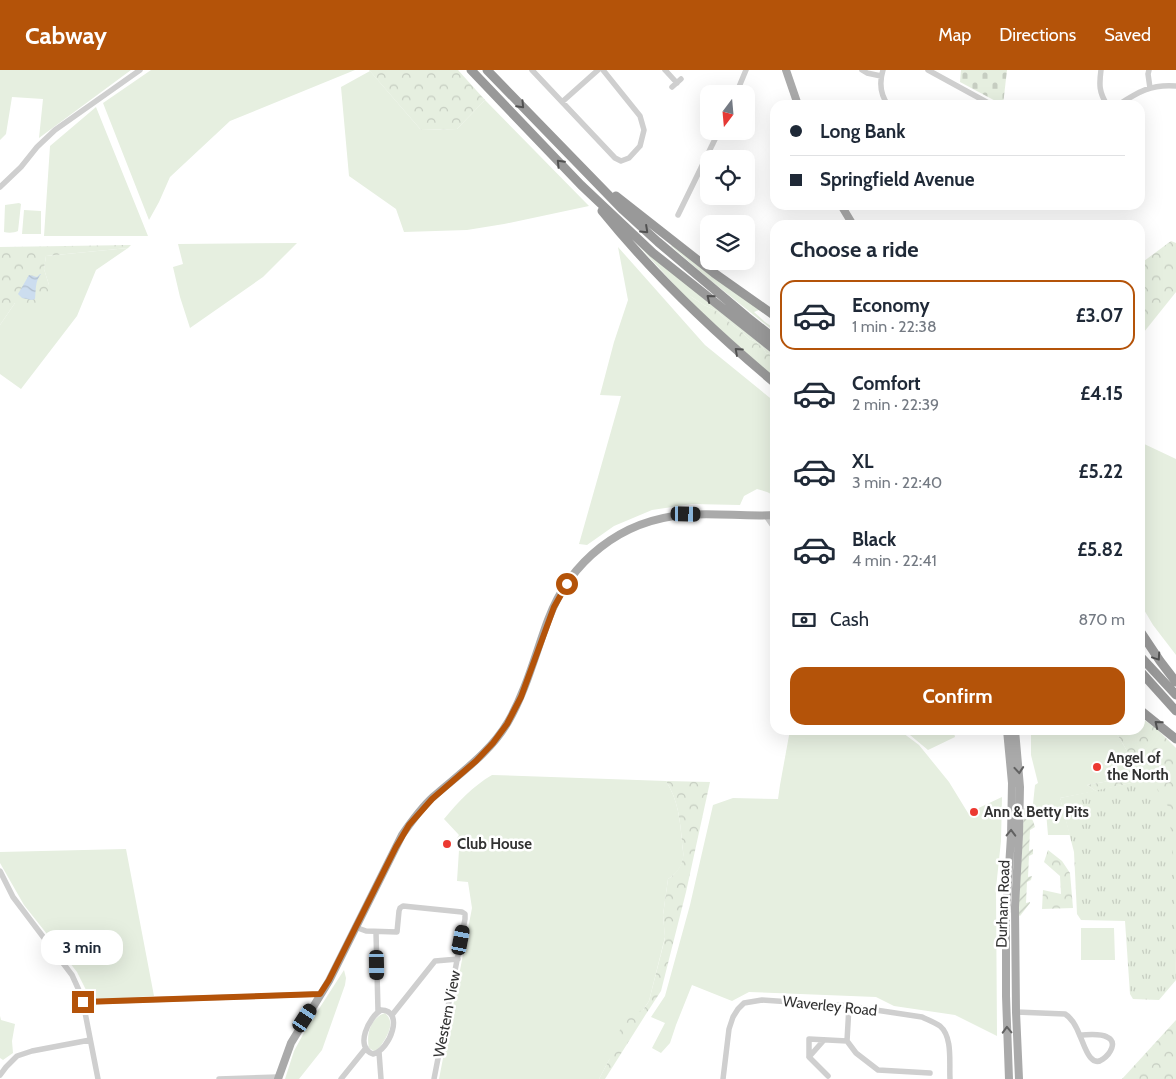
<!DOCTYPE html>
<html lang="en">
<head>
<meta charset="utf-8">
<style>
  :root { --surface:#fff; --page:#f6f6f7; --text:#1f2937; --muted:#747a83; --line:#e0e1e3; --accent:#b45309 }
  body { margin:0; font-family:Cabin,sans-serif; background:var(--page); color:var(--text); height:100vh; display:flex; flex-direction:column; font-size:19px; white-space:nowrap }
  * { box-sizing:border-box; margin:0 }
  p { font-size:16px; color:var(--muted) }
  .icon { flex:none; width:28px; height:28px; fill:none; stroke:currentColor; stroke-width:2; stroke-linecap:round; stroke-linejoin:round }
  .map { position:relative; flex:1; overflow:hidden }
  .panel { position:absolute; left:770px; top:150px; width:375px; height:515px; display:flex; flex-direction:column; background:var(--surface); border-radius:15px; box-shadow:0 5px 20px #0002 }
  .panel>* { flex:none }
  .banner { position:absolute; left:770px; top:30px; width:375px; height:110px; border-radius:15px; box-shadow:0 5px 20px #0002; display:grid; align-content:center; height:110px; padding:0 20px; background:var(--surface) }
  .needle { width:32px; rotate:196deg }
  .fabs { position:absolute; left:700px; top:15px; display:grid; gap:10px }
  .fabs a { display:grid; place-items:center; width:55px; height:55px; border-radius:10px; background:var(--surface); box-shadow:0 5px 20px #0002; font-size:25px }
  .end { position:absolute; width:22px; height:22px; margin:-11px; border:6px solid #b45309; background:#fff; box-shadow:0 0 0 2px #fff }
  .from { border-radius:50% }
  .bubble { position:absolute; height:35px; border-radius:15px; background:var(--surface); box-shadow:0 5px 20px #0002; font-size:16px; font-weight:700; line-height:35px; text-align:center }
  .car { position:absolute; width:15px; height:30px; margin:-15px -8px; border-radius:6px; box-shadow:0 0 4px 1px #0007; background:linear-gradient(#222 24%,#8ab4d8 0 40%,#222 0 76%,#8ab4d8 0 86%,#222 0) }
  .banner b { display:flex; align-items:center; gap:18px; height:48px; font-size:19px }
  .banner b+b { border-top:1px solid var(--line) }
  .banner i { width:12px; height:12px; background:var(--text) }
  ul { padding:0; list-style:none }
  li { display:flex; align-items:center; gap:15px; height:70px; margin:0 10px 8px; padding:0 10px; border:2px solid transparent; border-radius:15px }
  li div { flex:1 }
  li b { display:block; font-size:19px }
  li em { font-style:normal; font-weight:700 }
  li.selected { border-color:var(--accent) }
  li>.icon { width:45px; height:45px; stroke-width:1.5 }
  h2 { padding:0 20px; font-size:22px; line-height:60px }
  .pay { display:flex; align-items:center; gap:12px; height:55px; padding:0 20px; font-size:19px }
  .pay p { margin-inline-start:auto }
  .primary-button { display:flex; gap:10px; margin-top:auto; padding:10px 20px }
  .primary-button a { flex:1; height:58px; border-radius:15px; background:var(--accent); color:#fff; font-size:20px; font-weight:700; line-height:58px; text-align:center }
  header { display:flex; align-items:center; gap:30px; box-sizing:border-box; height:70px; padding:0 25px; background:var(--accent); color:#fff }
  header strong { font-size:24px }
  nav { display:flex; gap:28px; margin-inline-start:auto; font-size:18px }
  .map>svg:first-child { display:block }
</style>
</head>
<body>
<header>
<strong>Cabway</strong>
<nav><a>Map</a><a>Directions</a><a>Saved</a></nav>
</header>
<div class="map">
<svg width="1176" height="1009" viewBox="0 0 1176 1009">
  <defs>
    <pattern id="forest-crowns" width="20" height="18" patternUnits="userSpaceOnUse" patternTransform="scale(1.25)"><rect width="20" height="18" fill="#e6efe0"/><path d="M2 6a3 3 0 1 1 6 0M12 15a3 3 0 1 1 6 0" fill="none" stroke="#c6cdc1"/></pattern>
    <pattern id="cemetery-stones" width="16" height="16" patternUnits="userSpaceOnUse" patternTransform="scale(1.25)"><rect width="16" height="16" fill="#e6efe0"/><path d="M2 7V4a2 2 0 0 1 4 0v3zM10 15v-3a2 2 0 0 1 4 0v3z" fill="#c6cdc1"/></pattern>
    <pattern id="park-tufts" width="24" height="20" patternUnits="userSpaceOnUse" patternTransform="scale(1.25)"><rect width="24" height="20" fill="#e6efe0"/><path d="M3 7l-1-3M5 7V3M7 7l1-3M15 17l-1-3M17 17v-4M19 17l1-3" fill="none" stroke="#c6cdc1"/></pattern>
    <pattern id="garden-furrows" width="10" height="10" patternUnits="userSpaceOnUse" patternTransform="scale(1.25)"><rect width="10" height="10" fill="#e6efe0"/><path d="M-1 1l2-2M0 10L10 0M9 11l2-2" fill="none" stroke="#c6cdc1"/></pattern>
    <pattern id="water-waves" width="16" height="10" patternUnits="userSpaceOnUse" patternTransform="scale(1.25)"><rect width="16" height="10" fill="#ccddef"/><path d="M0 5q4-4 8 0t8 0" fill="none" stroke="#b0becd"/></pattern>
  </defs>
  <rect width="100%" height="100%" fill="#fff"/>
  <!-- grass -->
  <path fill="#e6efe0" d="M 0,0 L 131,0 L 39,68 L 43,29 L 12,27 L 6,64 L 0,70 Z
    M 151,0 L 355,0 L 230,51 L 170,107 L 159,132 L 149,150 L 103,33 Z
    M 370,1 L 421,60 L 457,59 L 485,30 L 589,136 L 504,154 L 467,160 L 404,162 L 396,139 L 349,106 L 341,17 Z
    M 96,37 L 148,166 L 44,166 L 50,76 Z
    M 19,133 L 21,134 L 18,161 C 14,163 8,163 4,162 L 5,135 Z
    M 24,140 L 41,141 L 41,164 L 22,164 Z
    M 629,165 L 666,198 L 775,286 L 766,283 L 763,278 L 754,271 L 749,269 L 740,260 L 734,256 L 715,240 L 704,235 L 690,226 L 702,243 L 700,243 Z
    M 297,173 L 263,207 L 190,258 L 180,227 L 173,197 L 183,194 L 178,174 Z
    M 673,174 L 745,229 L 775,250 L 759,240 L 754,242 L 765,252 L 775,259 L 775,262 L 710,210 L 671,176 Z
    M 618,177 L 705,275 L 775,332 L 775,426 L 767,422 L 757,419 L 744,426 L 740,435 L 692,434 L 652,440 L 614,456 L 587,475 L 579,474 L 621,326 L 600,325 L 614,272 L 628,230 Z
    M 128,178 L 96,200 L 77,246 L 21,319 L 0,304 L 0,255 L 15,233 L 49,215 L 44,199 L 46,186 Z
    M 1140,372 L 1176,389 L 1176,585 L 1153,555 L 1140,533 Z
    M 790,660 L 899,660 L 919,675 L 949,712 L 968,743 L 1002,727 L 1001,771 L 996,818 L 997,966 L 955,945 L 894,936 L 876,927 L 749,922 L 732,931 L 692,915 L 676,955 L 670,973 L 661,983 L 652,978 L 665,953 L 651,947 L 665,926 L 690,835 L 713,735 L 733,728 L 778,729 L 780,715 Z
    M 904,660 L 959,660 L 954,663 L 955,667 L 928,680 Z
    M 1031,660 L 1074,660 L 1080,665 L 1081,662 L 1080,660 L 1112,660 L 1117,664 L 1130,686 L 1150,701 L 1117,701 L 1109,711 L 1087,715 L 1096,721 L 1060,728 L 1070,765 L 1048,765 L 1046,742 L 1042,740 L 1039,742 L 1033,734 L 1035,715 L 1038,713 L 1031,685 Z
    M 492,705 L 666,711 C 678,730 680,749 682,772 C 682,777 684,783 683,788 C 682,797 675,805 668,809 L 663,845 L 665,867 L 649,931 L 609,990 L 599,1009 L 439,1009 L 472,838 L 468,812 L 457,811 L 459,780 L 457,768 L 459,765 L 444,749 C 458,732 473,716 492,705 Z
    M 126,779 L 154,926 L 91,930 L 77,902 L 24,835 L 0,793 L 0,782 Z
    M 1081,858 L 1114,858 L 1115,890 L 1081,890 Z
    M 344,900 L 346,908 L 345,915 L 322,980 L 299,1009 L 285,1009 L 294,981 L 306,959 Z
    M 385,943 C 398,954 384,971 377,981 L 374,981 L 369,978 C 366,965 370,948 385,943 Z
    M 0,946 L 1,950 L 15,954 L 12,971 L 13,983 L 3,990 L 0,988 Z"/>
  <!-- forest -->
  <path fill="url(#forest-crowns)" d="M 369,0 L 458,0 L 485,30 L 457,59 L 421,60 Z
    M 1171,171 L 1176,173 L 1176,222 L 1140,267 L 1140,194 Z
    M 131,175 L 128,178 L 46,186 L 44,199 L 49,215 L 45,235 L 15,233 L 0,255 L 0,177 Z
    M 690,226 L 704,235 L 715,240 L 734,256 L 740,260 L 749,269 L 754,271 L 763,278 L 766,283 L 775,286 L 775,309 L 702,243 L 689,228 Z
    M 1140,647 L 1157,659 L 1176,678 L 1176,914 L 1175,883 L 1136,712 L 1096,721 L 1087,715 L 1109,711 L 1117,701 L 1131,696 L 1148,700 L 1130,686 L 1117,664 L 1112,660 L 1140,660 Z
    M 666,711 L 710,712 L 686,822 L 661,921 L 646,944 L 605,1009 L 599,1009 L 609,990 L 625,946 L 643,940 L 649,931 L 665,868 L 663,845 L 668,809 C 675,805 682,796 683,787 C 684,783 682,776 682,772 C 680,749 678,730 666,711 Z
    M 1048,780 L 1062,791 L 1070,803 L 1073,838 L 1042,839 L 1043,820 L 1061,824 L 1060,806 L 1044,792 Z
    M 1176,950 L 1176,1009 L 1122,1009 Z"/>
  <!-- cemetery -->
  <path fill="url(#cemetery-stones)" d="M 961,0 L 1007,0 L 1003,35 L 960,12 Z"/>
  <!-- park -->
  <path fill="url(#park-tufts)" d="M 1136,712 L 1153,712 L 1169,738 L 1174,805 L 1176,910 L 1159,930 L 1133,929 L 1130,924 L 1125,851 L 1081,850 L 1077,844 L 1074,782 L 1060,728 Z"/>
  <!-- garden -->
  <path fill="url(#garden-furrows)" d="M 1025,738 L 1033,751 L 1035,757 L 1030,760 L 1029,781 L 1033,779 L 1033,784 L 1029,786 L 1028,807 L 1032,806 L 1031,810 L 1027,812 L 1026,833 L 1030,832 L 1030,833 L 1020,846 L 1018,845 L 1024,739 Z"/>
  <!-- water -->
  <path fill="url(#water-waves)" d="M 40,204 L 41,204 C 35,211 36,220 35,229 L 32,230 L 22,228 L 18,224 L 29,205 L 37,207 Z"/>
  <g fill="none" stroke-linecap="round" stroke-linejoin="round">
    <!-- minor -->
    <path stroke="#cfcfcf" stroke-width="5.5" d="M 532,0 L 615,88 L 621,91 L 629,88 L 640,76 L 644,60 L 640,46 L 603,0
      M 665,0 L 677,13
      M 862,0 L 867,3 L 881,6
      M 883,0 C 879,13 880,24 888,35
      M 928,0 L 992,35
      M 1101,0 C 1099,15 1099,22 1107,35
      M 1149,0 L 1148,4 L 1150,18
      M 672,17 L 681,9
      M 736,24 L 746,0
      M 562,32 L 598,0
      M 921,35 L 930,33
      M 1118,35 C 1138,22 1151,14 1176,16
      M 0,117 L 21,97 L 37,77 L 55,60 L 140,0
      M 678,145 L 719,61
      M 766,446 L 775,459
      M 0,801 L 13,827 L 72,905 L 82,927 L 98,1009
      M 355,857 L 366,861 L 397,862 L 399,841 L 400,838 L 403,836 L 462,842 L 465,844 L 465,849 L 434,1009
      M 376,862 L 378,941
      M 83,932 L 321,924
      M 849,936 L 847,971 L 856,983 L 878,1000 L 930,1003
      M 381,940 C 405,940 390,980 373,984 C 354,977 369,947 381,940 Z
      M 1016,942 L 1065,944 C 1072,948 1077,958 1080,966 C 1084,974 1090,999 1103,989 C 1110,984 1118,972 1107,967 C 1100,963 1088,965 1080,965
      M 392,945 L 435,891 L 458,889
      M 379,982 L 381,1009
      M 809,987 L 824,970
      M 0,1005 L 6,997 L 17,986 L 32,981 L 90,970
      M 828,1006 L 809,987 L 809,969 L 847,971
      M 219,1009 L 278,1007
      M 341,1009 L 366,978
      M 723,1009 L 729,959 L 733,947 L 738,939 L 744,933 L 762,930 L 849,936 L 922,947 C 928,950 934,952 940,956 C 953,967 949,993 950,1009"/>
    <!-- major -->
    <path stroke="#aaa" stroke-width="8" d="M 786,0 L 798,35
      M 841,135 L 853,155
      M 1007,660 L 1012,713 L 1011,766 L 1006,844 L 1006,926 L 1009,1009
      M 1015,660 L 1020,717 L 1019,765 L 1015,837 L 1016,942 L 1019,1009
      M 278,1009 L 291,973 L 329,911 L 402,765 C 411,752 421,738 433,727 C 460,703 489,684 508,652 C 526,621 535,585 548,550 C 570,491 621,450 684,445 C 714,442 745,447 775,445"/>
    <!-- highway -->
    <path stroke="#999" stroke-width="9" d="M 471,0 L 581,115 L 653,183 L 775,280
      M 487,0 L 623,140 L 658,172 L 747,247 L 775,269
      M 616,126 L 714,203 L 775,246
      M 602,141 C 653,204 713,261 775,313
      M 1140,561 L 1160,591 L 1176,612
      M 1140,586 L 1176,625
      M 1140,601 L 1176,641
      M 1140,640 L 1176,669"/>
  </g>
  <!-- one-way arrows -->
  <defs><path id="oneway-chevron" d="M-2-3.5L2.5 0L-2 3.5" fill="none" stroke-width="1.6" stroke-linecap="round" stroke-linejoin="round" transform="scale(1.25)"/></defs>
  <g stroke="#515151">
    <use href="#oneway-chevron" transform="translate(521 35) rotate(46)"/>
    <use href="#oneway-chevron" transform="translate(560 93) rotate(-134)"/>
    <use href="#oneway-chevron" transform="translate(645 160) rotate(43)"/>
    <use href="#oneway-chevron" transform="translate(710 228) rotate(-141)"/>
    <use href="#oneway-chevron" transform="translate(738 281) rotate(-138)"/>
    <use href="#oneway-chevron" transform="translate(1157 587) rotate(56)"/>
    <use href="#oneway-chevron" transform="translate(1158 654) rotate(-141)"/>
  </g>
  <g stroke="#626262">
    <use href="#oneway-chevron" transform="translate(1019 700) rotate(85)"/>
    <use href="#oneway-chevron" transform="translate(1011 763) rotate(-89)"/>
    <use href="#oneway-chevron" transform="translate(1007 960) rotate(-92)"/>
  </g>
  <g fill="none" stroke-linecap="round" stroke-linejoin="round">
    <!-- route -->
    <path stroke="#b45309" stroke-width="6" d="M 83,932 L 320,924 L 329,910 L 396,777 L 409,755 L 432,729 L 476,691 L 493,673 L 507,654 L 521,627 L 554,537 L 567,514"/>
  </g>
  <!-- markers -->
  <g fill="#ec3931" stroke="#fff" stroke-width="2">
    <circle cx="1097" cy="697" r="5"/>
    <circle cx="974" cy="742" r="5"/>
    <circle cx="447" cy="774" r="5"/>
  </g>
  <g text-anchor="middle" stroke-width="5" stroke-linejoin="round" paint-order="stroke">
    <!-- poi labels -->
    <g font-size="15" font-weight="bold" fill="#323232" stroke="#fff" text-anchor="start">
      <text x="1107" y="693">Angel of<tspan x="1107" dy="17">the North</tspan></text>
      <text x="984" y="747">Ann &amp; Betty Pits</text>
      <text x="457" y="779">Club House</text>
    </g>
    <!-- street labels -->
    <g font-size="15" fill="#323232" stroke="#fff">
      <text transform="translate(1003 834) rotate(-88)" y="5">Durham Road</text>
      <text transform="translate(830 936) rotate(6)" y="5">Waverley Road</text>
      <text transform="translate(447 944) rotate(-79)" y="5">Western View</text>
    </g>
  </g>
</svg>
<div class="fabs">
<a><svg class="needle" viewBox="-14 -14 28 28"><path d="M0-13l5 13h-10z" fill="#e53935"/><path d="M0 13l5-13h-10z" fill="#747a83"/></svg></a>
<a><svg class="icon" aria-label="locate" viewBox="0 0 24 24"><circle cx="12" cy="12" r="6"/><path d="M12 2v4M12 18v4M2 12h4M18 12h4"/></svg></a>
<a><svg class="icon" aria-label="layers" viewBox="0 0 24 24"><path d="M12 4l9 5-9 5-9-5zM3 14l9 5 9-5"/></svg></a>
</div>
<i class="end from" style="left:567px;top:514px"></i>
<i class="end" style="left:83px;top:932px"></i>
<div class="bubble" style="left:41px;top:860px;width:82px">3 min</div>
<i class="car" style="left:686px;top:444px;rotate:91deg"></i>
<i class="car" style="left:461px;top:870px;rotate:11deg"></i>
<i class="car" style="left:377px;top:895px;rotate:179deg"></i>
<i class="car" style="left:305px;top:948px;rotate:33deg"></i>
<div class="banner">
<b><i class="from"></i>Long Bank</b>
<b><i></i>Springfield Avenue</b>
</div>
<section class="panel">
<h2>Choose a ride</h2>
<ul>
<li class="selected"><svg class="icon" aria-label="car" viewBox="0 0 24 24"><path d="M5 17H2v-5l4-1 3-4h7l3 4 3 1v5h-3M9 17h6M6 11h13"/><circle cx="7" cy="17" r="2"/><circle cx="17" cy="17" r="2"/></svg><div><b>Economy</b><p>1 min · 22:38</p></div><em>£3.07</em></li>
<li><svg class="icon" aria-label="car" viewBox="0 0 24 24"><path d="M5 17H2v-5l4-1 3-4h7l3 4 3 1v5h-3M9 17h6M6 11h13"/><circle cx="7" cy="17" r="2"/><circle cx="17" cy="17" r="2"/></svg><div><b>Comfort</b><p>2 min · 22:39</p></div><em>£4.15</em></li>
<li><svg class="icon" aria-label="car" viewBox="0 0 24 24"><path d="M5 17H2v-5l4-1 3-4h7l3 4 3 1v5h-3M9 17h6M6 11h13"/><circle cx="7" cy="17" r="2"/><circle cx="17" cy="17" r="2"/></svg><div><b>XL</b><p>3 min · 22:40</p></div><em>£5.22</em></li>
<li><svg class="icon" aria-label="car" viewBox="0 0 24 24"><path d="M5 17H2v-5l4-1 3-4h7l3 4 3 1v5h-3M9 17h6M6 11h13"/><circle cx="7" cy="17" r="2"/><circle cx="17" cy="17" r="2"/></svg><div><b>Black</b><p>4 min · 22:41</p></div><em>£5.82</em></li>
</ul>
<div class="pay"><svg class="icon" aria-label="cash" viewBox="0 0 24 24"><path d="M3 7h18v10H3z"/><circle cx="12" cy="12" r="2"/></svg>Cash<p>870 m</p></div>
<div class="primary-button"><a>Confirm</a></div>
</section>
</div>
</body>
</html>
